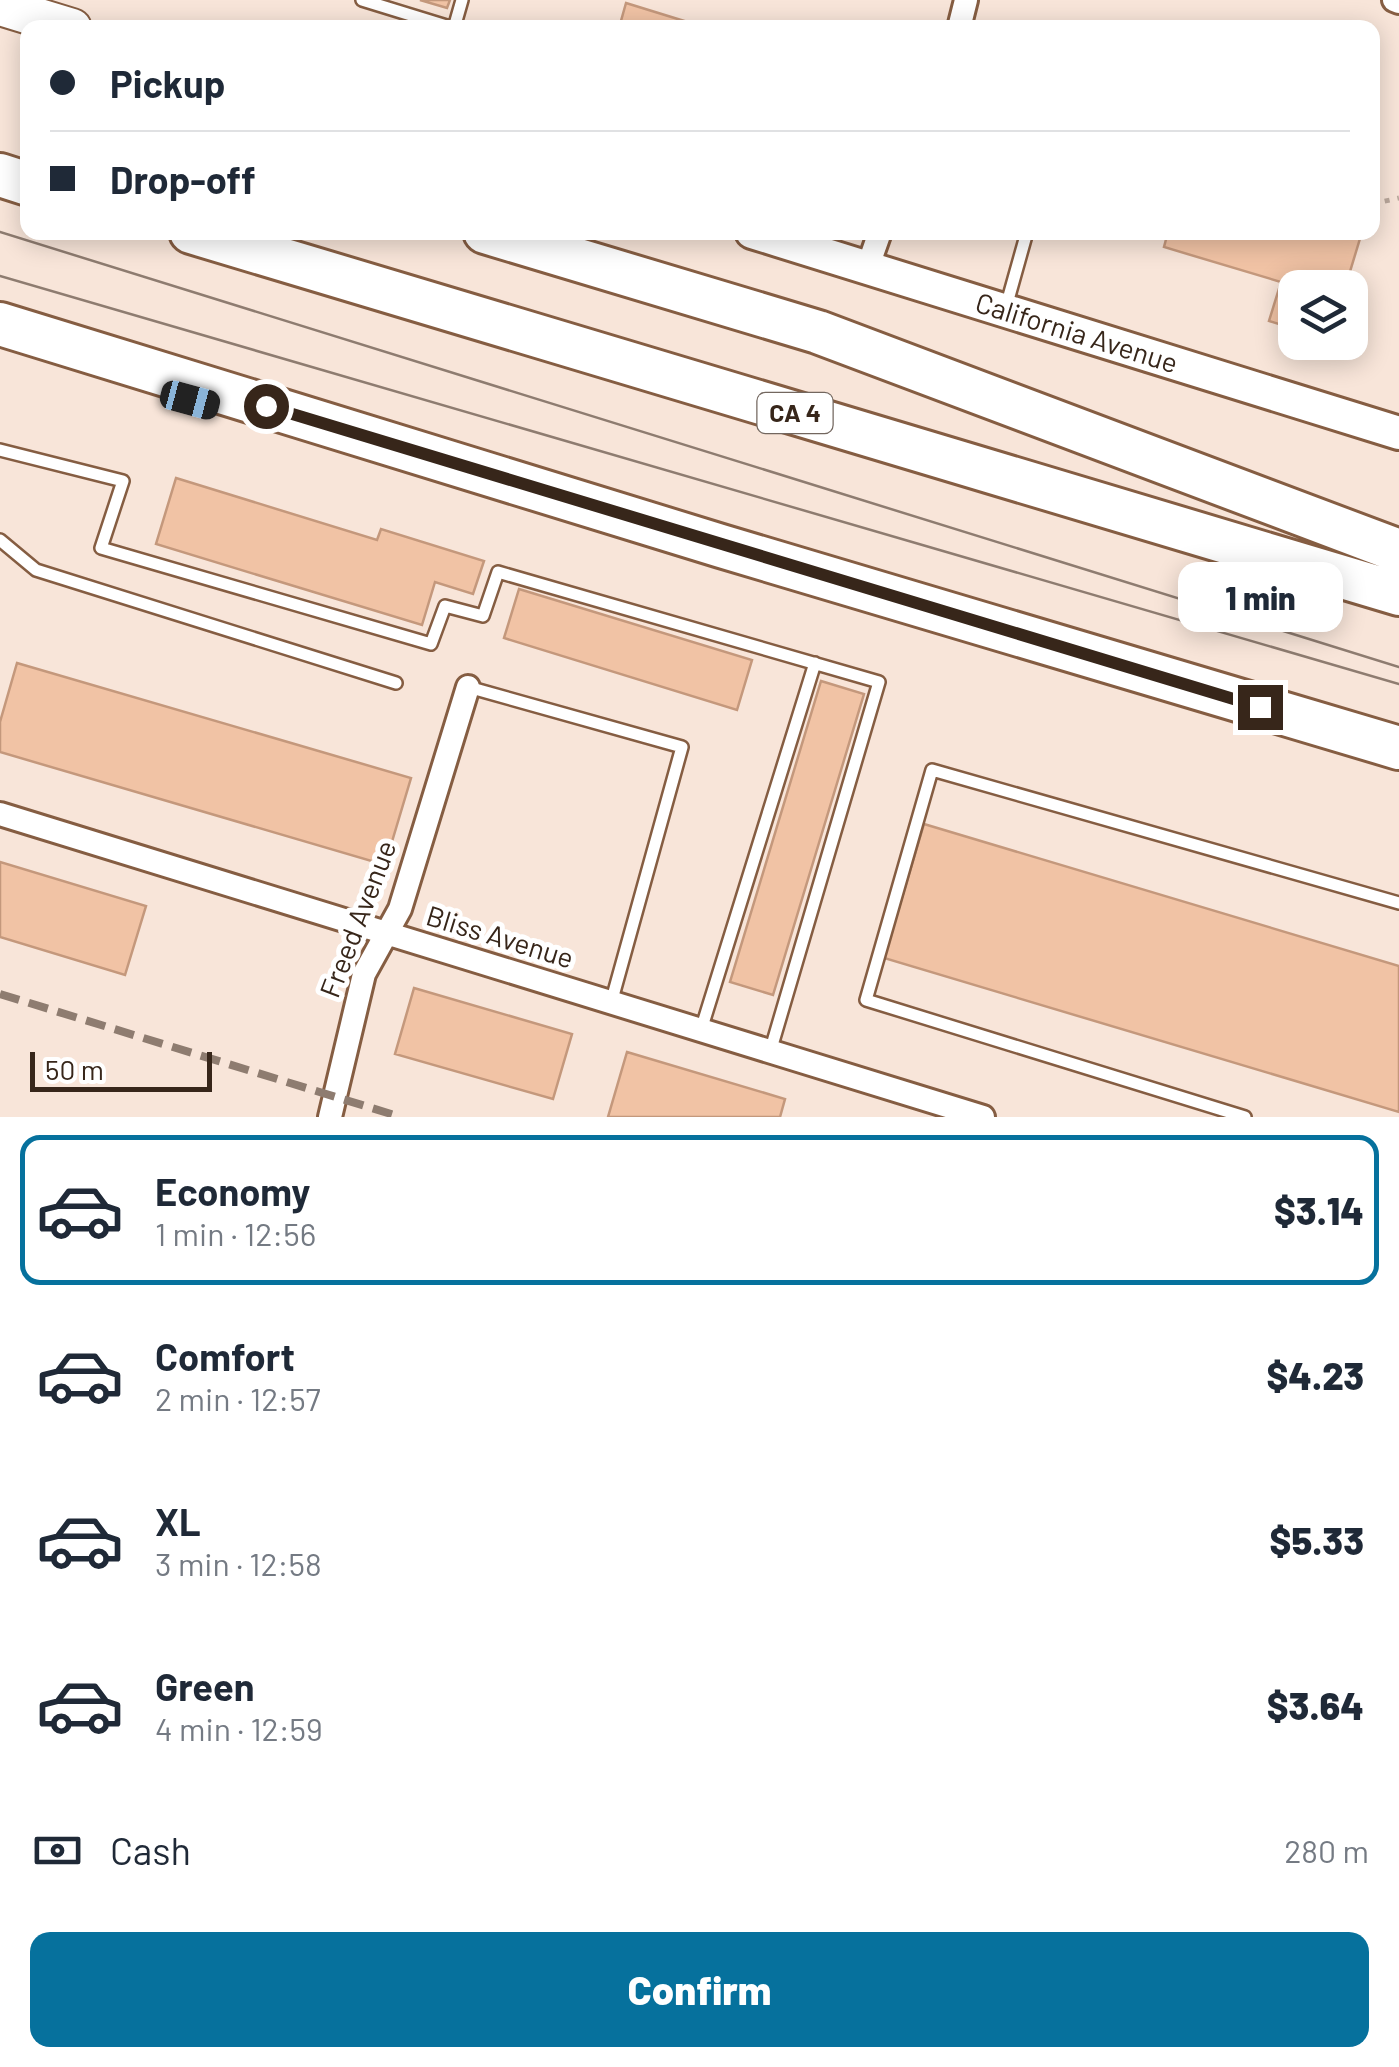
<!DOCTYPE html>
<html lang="en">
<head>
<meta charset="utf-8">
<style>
  :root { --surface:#fff; --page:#f2f2f3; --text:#1f2937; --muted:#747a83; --line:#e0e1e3; --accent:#06719d }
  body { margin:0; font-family:Barlow,sans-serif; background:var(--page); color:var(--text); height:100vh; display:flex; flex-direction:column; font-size:38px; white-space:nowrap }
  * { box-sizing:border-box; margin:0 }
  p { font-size:32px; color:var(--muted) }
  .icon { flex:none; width:55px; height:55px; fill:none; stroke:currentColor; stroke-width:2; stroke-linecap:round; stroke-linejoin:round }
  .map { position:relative; height:1117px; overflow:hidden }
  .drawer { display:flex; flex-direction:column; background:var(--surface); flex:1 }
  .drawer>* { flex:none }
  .banner { position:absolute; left:20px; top:20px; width:1360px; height:220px; border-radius:20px; box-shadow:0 5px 25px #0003; display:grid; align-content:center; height:220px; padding:0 30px; background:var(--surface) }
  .fabs { position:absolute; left:1278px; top:270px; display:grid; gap:20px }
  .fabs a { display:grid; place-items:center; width:90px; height:90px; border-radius:20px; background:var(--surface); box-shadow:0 5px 25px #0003; font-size:50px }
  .scale { position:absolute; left:30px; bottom:25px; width:182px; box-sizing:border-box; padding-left:10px; border:5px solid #37261a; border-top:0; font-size:28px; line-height:35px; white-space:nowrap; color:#37261a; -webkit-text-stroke:8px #fff; paint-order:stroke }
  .end { position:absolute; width:45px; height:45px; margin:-22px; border:12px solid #37261a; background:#fff; box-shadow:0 0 0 5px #fff }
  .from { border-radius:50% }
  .bubble { position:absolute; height:70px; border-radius:20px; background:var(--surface); box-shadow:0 5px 25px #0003; font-size:32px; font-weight:800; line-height:70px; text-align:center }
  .car { position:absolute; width:30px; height:60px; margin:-30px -15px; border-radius:12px; box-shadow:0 0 8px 2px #0007; background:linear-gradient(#222 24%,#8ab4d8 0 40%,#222 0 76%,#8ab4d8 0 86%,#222 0) }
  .banner b { display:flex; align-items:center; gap:35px; height:95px; font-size:38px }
  .banner b+b { border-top:2px solid var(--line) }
  .banner i { width:25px; height:25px; background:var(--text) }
  ul { padding:18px 0 0; list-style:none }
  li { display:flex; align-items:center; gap:30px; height:150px; margin:0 20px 15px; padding:0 10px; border:5px solid transparent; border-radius:20px }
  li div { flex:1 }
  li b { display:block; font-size:38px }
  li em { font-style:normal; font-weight:800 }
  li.on { border-color:var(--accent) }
  li>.icon { width:90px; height:90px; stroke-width:1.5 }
  .pay { display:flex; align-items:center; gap:25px; height:110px; padding:0 30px; font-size:38px }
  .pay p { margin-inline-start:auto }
  .button { display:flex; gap:20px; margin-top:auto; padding:20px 30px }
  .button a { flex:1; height:115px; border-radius:20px; background:var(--accent); color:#fff; font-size:40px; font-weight:800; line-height:115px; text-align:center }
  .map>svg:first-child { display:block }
</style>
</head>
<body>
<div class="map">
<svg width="1399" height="1117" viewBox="0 0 1399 1117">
  <rect width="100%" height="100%" fill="#f8e5d9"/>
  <!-- building -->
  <path fill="#f1c3a5" stroke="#c4987c" stroke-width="2.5" d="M 420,0 L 450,0 L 447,8 Z
    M 626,3 L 707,28 L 619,28 Z
    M 1168,232 L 1362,232 L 1345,288 L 1295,288 L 1295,329 L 1269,321 L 1281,282 L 1164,247 Z
    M 176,478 L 377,540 L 381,529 L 484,561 L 473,594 L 435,582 L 422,625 L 156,544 Z
    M 519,589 L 752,660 L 737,710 L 504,638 Z
    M 17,663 L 411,778 L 385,865 L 0,752 L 0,722 Z
    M 821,681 L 864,694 L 773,995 L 730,982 Z
    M 924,824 L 1399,966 L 1399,1112 L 884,958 Z
    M 0,862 L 146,906 L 125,975 L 0,937 Z
    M 414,988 L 572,1034 L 553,1099 L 395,1054 Z
    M 627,1052 L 785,1099 L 780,1117 L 608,1117 Z"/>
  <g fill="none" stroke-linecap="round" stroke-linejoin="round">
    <defs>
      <path id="lane" d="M 362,0 L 453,28
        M 454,28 L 462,0
        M 1006,307 L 1027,232
        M 0,450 L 123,481 L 101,548 L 431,644 L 445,606 L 483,616 L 498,572 L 879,682 L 770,1052
        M 0,540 L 36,570 L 396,683
        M 468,687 L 682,747 L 611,1003
        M 701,1030 L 815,663
        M 1245,1117 L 866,1000 L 932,770 L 1399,903"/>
      <path id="street" d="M 1394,0 L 1399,2
        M 959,28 L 966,0
        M 867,269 L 880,232
        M 0,814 L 983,1117
        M 330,1117 L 364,974 L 400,909 L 468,687"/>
      <g id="secondary">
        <path id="s1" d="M 752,232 L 1399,433"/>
      </g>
      <path id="primary" d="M 0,6 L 72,28"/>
      <path id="highway" d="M 0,175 L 28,184
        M 191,232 L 1399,594
        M 485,232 L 818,332 L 1399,551
        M 0,324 L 721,546 L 1399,748"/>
    </defs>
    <!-- lane casing -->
    <use href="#lane" stroke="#855d42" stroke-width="16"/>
    <!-- street casing -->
    <use href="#street" stroke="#855d42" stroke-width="28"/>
    <!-- secondary casing -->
    <use href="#secondary" stroke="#855d42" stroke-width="38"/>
    <!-- primary casing -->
    <use href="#primary" stroke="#855d42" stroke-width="42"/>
    <!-- highway casing -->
    <use href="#highway" stroke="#855d42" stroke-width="48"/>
    <!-- path -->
    <path stroke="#baa89c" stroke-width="5" stroke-dasharray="5 8" stroke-linecap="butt" d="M 1372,204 L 1399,198"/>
    <!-- lane -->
    <use href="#lane" stroke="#fff" stroke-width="11"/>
    <!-- street -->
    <use href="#street" stroke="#fff" stroke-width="22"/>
    <!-- secondary -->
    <use href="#secondary" stroke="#fff" stroke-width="32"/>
    <!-- primary -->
    <use href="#primary" stroke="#fff" stroke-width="38"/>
    <!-- highway -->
    <use href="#highway" stroke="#fff" stroke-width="42"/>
    <!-- tram -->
    <path stroke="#8e7c70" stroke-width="2.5" d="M 0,232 L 1399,667
      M 0,276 L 1399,684"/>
    <!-- rail -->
    <path stroke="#8e7c70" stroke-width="8" stroke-dasharray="20 10" stroke-linecap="butt" d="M 0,994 L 401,1117"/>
  </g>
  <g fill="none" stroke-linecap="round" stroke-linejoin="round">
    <!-- route -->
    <path stroke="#37261a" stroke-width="12" d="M 266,406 L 1260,707"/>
  </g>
  <g text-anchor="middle" stroke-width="10" stroke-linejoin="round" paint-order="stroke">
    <!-- shield labels -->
    <rect fill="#fff" stroke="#73675f" stroke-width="2.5" x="757.5" y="393" width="75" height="40" rx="8"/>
    <g font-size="25" font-weight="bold" fill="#37261a">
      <text x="795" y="422">CA 4</text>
    </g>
    <!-- street labels -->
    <g font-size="28" fill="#37261a" stroke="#fff">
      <text dy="10" stroke="none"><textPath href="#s1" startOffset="340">California Avenue</textPath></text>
      <text transform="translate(358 919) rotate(-69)" y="10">Freed Avenue</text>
      <text transform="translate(500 937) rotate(17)" y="10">Bliss Avenue</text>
    </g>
  </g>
</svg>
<div class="fabs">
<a><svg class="icon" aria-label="layers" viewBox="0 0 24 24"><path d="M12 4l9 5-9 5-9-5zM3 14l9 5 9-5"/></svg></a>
</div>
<div class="scale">50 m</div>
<i class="end from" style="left:266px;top:406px"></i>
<i class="end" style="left:1260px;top:707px"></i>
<div class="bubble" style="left:1178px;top:562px;width:165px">1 min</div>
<i class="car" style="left:190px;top:400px;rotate:105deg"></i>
<div class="banner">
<b><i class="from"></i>Pickup</b>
<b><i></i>Drop-off</b>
</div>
</div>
<section class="drawer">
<ul>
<li class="on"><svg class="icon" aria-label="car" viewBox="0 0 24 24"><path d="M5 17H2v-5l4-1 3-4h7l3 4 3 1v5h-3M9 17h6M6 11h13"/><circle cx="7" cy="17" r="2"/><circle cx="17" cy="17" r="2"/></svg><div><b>Economy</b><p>1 min · 12:56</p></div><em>$3.14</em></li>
<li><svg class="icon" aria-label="car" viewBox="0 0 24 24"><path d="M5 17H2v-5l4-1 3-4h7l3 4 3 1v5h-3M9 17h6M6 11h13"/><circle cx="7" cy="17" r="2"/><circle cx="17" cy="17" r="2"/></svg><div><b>Comfort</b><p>2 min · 12:57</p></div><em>$4.23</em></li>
<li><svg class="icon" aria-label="car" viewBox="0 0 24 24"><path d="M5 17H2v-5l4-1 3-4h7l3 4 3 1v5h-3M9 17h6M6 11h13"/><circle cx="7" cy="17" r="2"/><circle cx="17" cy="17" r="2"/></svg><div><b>XL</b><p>3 min · 12:58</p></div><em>$5.33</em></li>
<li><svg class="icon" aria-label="car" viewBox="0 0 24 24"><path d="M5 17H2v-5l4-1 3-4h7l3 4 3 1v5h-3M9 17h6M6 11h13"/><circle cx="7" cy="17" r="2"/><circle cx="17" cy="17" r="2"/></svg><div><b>Green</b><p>4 min · 12:59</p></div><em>$3.64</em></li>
</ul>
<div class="pay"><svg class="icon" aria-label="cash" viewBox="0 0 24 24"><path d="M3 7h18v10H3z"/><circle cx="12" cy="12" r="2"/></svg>Cash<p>280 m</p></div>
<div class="button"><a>Confirm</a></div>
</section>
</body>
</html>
